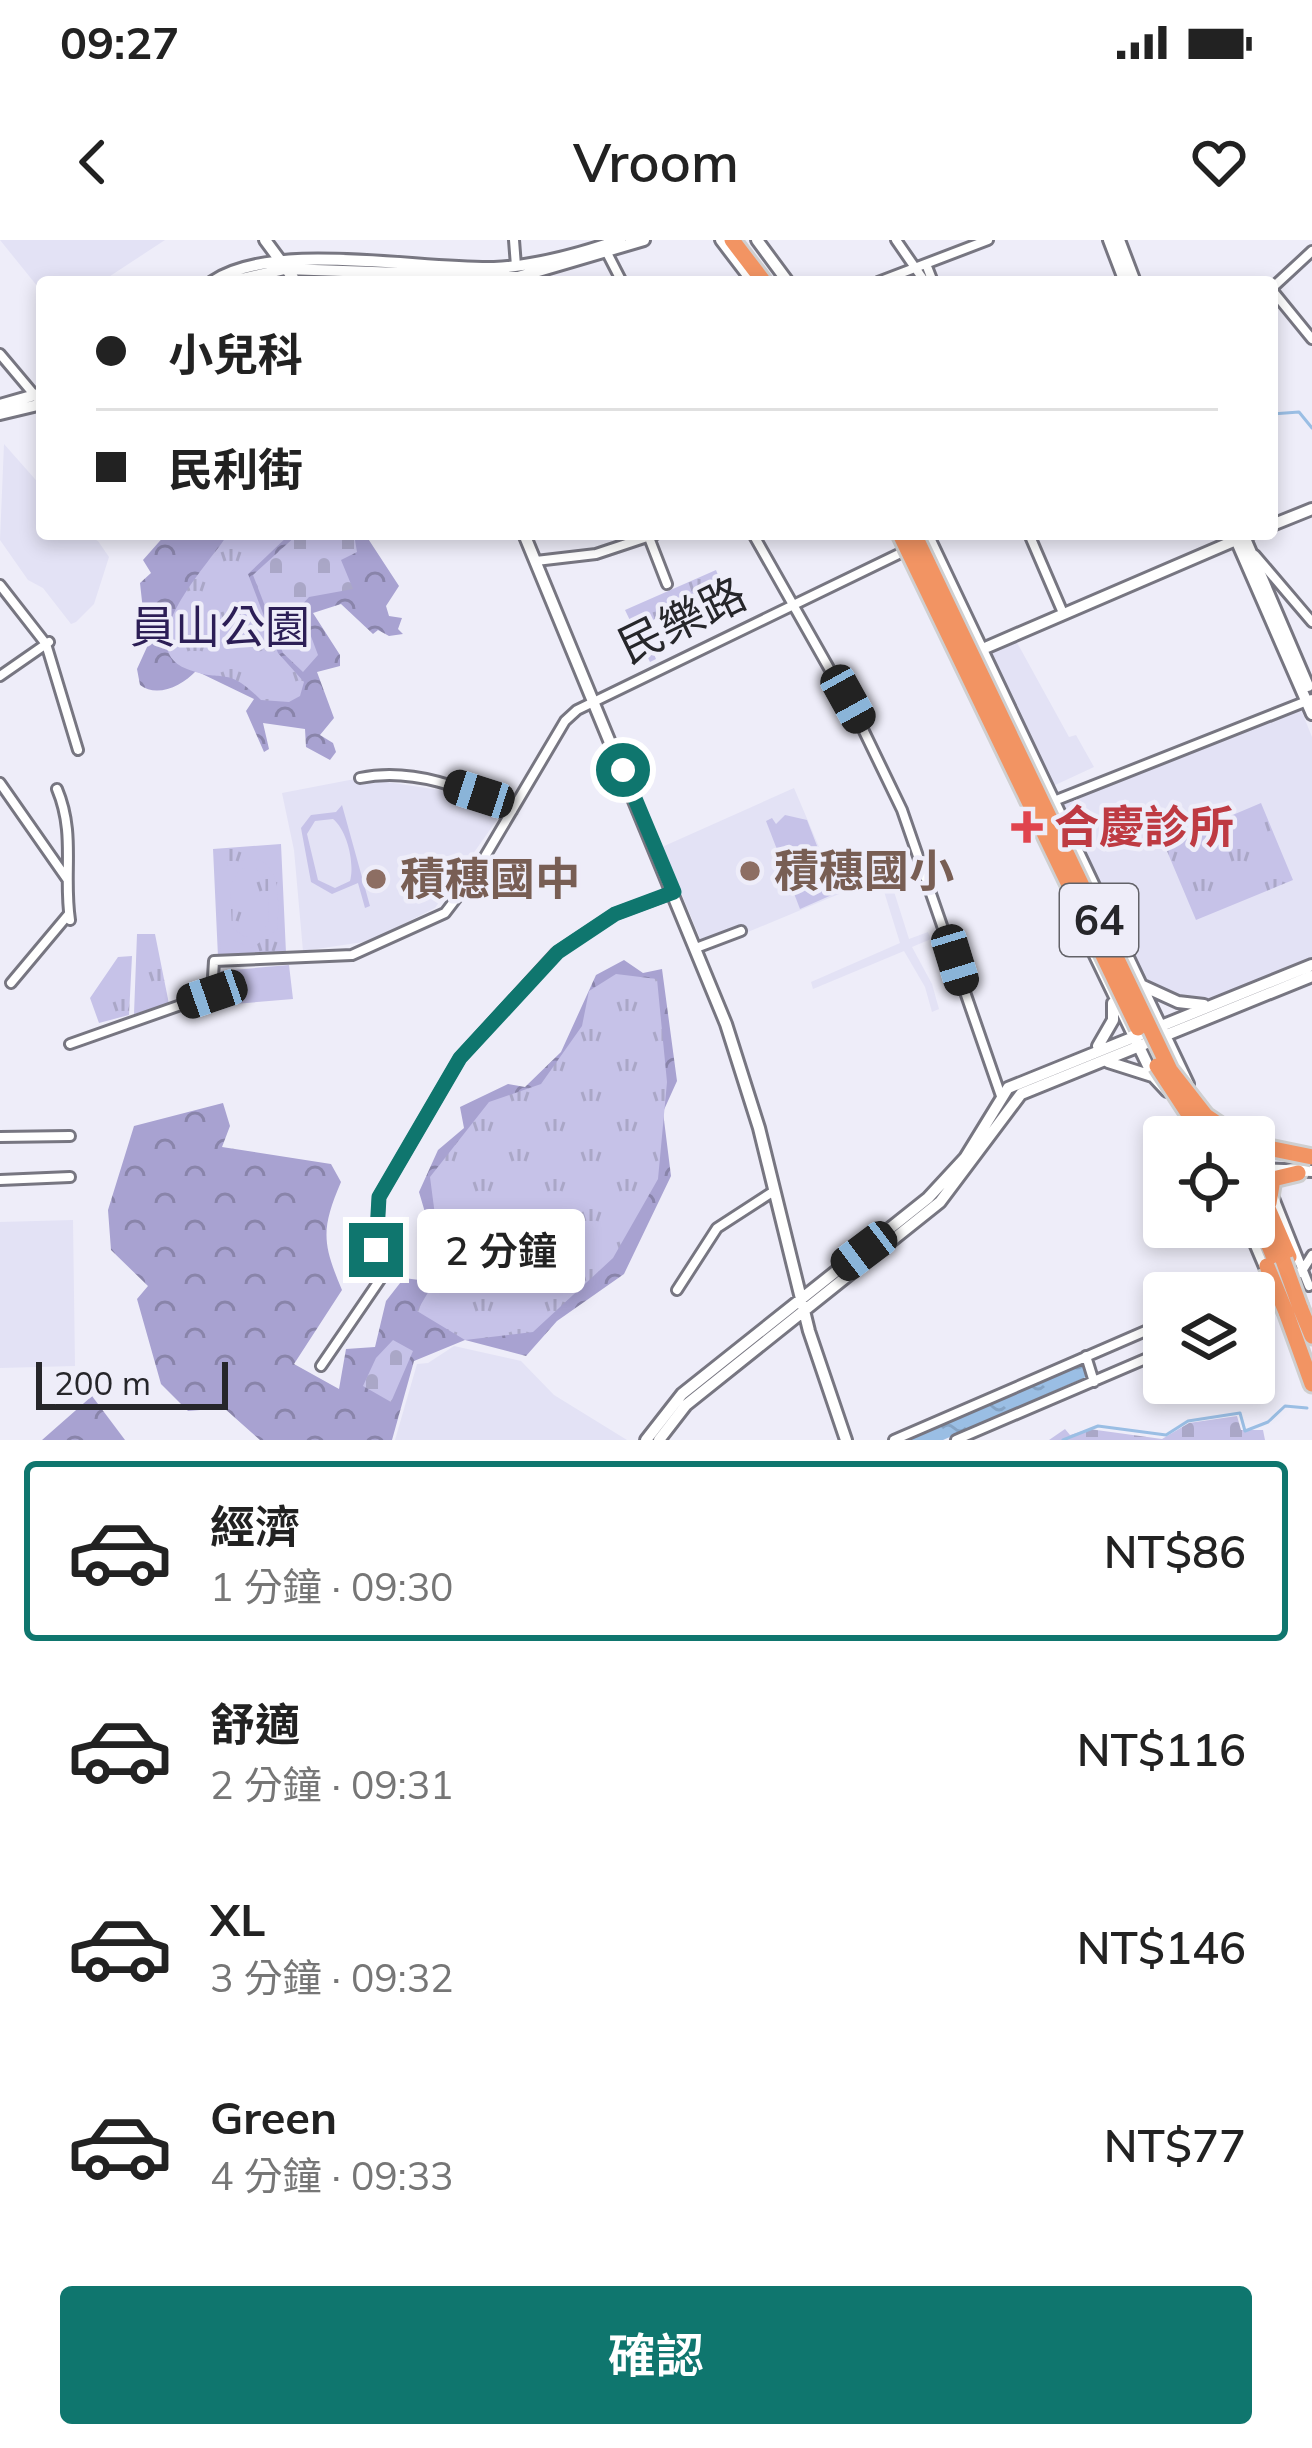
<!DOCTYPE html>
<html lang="zh-TW">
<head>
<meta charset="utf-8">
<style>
  :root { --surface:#fff; --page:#f2f2f2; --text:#222; --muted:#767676; --line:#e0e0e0; --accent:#0f766e }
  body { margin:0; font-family:Mulish,"Noto Sans TC",sans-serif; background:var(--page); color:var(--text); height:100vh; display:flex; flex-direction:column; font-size:45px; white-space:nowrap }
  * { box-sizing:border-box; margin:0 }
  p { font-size:39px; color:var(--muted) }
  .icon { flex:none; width:66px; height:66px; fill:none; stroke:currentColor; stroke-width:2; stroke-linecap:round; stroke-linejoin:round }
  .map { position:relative; height:1200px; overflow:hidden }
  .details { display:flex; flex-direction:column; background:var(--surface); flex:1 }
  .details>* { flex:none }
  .hud { position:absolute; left:36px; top:36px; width:1242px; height:264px; border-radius:12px; box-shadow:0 6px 18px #0003; display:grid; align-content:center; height:264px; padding:0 60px; background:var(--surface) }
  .buttons { position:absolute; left:1143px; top:876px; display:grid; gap:24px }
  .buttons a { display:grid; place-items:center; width:132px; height:132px; border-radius:12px; background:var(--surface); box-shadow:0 6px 18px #0003; font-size:60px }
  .scale { position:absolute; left:36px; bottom:30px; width:192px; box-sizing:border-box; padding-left:12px; border:6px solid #26262a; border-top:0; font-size:33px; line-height:42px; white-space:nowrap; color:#26262a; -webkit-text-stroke:9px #eeedf9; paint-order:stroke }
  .end { position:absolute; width:54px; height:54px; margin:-27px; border:15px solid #0f766e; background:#fff; box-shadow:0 0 0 6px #fff }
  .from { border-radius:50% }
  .bubble { position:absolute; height:84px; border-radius:12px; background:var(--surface); box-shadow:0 6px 18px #0003; font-size:39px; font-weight:600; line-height:84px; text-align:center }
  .car { position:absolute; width:36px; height:72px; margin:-36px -18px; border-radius:15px; box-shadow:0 0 9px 3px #0007; background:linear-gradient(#222 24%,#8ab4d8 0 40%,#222 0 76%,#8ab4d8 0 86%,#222 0) }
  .hud b { display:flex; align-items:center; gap:42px; height:114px; font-size:45px }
  .hud b+b { border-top:3px solid var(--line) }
  .hud i { width:30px; height:30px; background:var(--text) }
  ul { padding:21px 0 0; list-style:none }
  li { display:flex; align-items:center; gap:36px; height:180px; margin:0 24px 18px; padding:0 36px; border:6px solid transparent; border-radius:12px }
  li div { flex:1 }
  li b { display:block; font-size:45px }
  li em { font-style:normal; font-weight:600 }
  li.active { border-color:var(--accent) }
  li>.icon { width:108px; height:108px; stroke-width:1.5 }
  .primary-button { display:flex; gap:24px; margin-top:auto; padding:24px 60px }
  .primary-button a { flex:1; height:138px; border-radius:12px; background:var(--accent); color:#fff; font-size:48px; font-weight:600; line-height:138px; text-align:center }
  .status { display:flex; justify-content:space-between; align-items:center; height:84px; padding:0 60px; background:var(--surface); direction:ltr }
  .status svg { height:33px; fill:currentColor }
  header { display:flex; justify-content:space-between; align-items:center; height:156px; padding:0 60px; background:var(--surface); font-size:54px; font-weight:600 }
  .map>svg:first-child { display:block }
</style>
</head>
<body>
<div class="status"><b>09:27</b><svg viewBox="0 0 49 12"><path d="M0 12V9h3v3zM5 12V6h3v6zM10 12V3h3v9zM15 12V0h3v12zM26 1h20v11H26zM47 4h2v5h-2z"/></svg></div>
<header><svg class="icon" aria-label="back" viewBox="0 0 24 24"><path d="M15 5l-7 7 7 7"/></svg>Vroom<svg class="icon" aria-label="heart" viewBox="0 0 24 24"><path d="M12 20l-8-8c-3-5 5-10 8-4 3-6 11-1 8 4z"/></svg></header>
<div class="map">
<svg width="1312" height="1200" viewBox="0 0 1312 1200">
  <defs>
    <pattern id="forest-crowns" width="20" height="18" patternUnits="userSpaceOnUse" patternTransform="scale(3)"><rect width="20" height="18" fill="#a8a2d1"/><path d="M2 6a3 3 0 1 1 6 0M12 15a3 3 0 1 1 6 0" fill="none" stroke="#8984aa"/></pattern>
    <pattern id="cemetery-stones" width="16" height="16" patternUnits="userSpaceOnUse" patternTransform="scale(3)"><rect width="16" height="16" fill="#c6c2e8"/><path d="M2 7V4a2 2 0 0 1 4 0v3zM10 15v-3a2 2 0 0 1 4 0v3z" fill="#aaa7c7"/></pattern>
    <pattern id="park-tufts" width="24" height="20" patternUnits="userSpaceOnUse" patternTransform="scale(3)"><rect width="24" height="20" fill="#c6c2e8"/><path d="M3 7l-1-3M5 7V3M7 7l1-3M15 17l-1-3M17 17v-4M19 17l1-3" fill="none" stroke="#aaa7c7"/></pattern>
    <pattern id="water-ripples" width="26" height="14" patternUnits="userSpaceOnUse" patternTransform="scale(3)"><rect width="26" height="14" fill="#9abee4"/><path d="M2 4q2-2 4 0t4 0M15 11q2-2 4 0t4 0" fill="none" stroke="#85a3c4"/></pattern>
  </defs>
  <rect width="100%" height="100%" fill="#eeedf9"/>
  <!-- built -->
  <path fill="#e3e2f5" d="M 0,0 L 165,0 L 101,42 L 42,42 L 42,52 Z
    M 4,204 L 42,247 L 42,294 L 84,294 L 98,301 L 109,317 L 94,364 L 76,382 L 71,384 L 43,348 L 28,340 L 0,300 Z
    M 1015,399 L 1069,497 L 1076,495 L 1094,527 L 1051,547 L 987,412 Z
    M 1300,467 L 1312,497 L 1312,720 L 1213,758 L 1191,759 L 1163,749 L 1146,739 L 1060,563 Z
    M 360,538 L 446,551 L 501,574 L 435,668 L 370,701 L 303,711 L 294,610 L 282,553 Z
    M 794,548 L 839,654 L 705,710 L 662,607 Z
    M 891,642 L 909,699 L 928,692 L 931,699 L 912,707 L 932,744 L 939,769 L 932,772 L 925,747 L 904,711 L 813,749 L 811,742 L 900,703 L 882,645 Z
    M 73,980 L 75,1126 L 0,1128 L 0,982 Z
    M 454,1106 L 521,1121 L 554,1155 L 627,1200 L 395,1200 L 417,1124 L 428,1123 Z"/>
  <!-- forest -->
  <path fill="url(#forest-crowns)" d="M 166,294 L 365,294 L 399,346 L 386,366 L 389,376 L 402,378 L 398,389 L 403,394 L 389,396 L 378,390 L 373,394 L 341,364 L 313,373 L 340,415 L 340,426 L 317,432 L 334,478 L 320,495 L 333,503 L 336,512 L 330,520 L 306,507 L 305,489 L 263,483 L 269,509 L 264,512 L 246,471 L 254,459 L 196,431 C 182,446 157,458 140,445 L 137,429 L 147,407 L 140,343 L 151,333 L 143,320 Z
    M 624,720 L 643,733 L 662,729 L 677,841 L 663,872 L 671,936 L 624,1034 L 557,1081 L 526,1116 L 465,1100 L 414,1121 L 392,1200 L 260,1200 L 224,1168 L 188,1171 L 161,1144 L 137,1059 L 148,1046 L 111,1010 L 108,970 L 134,886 L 223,863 L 230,886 L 222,907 L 331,924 L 341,942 C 321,989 322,1003 342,1050 L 294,1124 L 339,1149 L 346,1109 L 375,1107 L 386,1061 L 404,1038 L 427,1041 L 442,1030 L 419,952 L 438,910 L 464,888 L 460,867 L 508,844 L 525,847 L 561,812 L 596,735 Z
    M 92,1156 L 125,1200 L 42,1200 Z"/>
  <!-- cemetery -->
  <path fill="url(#cemetery-stones)" d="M 298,294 L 354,294 L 357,312 L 341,320 L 353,349 L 309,357 L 300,367 L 318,415 L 303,432 L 283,413 L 253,335 Z
    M 393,1100 L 413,1111 L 391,1162 L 363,1146 L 376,1118 Z
    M 1237,1176 L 1241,1190 L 1263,1190 L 1265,1200 L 1049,1200 L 1065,1189 L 1070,1195 L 1089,1189 L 1162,1199 L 1189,1183 Z"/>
  <!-- park -->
  <path fill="url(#park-tufts)" d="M 222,294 L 290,294 L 248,334 L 278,413 L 304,442 L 300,456 L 289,462 L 261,460 C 225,424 225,444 187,429 C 130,406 207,326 226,297 Z
    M 716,330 L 723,348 L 642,385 L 656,419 L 650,422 L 625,370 Z
    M 1261,563 L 1293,640 L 1196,680 L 1164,604 Z
    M 281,604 L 286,713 L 218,717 L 213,609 Z
    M 137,694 L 155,694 L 169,764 L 134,774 Z
    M 132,716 L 129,775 L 99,783 L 90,758 L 118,717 Z
    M 616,734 L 657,739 L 667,842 L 658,939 L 613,1018 L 533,1092 L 465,1100 L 417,1071 L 442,1029 L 430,937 L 489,862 L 541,844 L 582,786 L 589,751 Z"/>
  <!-- pitch -->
  <path fill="#c6c2e8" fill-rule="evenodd" d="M 342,565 L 370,666 L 365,668 L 358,643 L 332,654 L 311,642 L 301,588 L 311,575 L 336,572 ZM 333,579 C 347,590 355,623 350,641 L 335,648 L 318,640 L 307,594 L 315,581 Z
    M 785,575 L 807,580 L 824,624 L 812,640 L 798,641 L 799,648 L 827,637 L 834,654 L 800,669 L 766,581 L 772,578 L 776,584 Z
    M 227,609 L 228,626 L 252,617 C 285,627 277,661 278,689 L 252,708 L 233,700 L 233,715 L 221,717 L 215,611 ZM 253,626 L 268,639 L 269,683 L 257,695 L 245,697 L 232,688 L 230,646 L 239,630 Z
    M 289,725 L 293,759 L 222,765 L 221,731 Z"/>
  <!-- water -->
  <path fill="url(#water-ripples)" d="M 1082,1124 L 1086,1137 L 943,1200 L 906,1200 Z"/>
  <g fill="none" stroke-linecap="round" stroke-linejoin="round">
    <!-- stream -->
    <path stroke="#9abee4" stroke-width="3" d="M 1272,174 L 1299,172 L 1312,188
      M 1063,1200 L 1098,1186 L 1166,1195 L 1188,1181 L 1240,1173 L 1245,1191 L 1268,1182 L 1285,1166 L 1307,1168"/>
    <defs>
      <path id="street" d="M 514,0 L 516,26
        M 896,0 L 925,42
        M 604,7 L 622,42
        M 926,24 L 933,42
        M 878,42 L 988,0
        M 1272,48 L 1312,11
        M 1272,50 L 1312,99
        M 0,114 L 37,158
        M 753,294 L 860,483 L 902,570 L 1001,856
        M 1029,294 L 1063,373
        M 648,295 L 667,344
        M 1255,315 L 1312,382
        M 536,321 L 596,314 L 656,294
        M 0,345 L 46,404 L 78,510
        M 0,436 L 49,402
        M 360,538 C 412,527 466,548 512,571
        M 0,543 L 67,639
        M 57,549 C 76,594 63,633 70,680
        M 1054,561 L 1312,459
        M 696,708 L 741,691
        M 11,743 L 68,675
        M 70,804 L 212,754 L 214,721 L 352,715 L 445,673 L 474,635 L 565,481 L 577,470 L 907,310
        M 0,897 L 70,896
        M 0,940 L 70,937
        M 1274,958 L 1309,1046
        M 1247,987 L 1264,1027
        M 677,1050 L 717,988 L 774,951
        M 1233,1053 L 1263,1040 L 1271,1045 L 1302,1031 L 1312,1015
        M 1254,1071 L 1280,1060
        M 1086,1116 L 1094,1142
        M 321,1126 L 390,1025 L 376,1010 L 379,957 L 460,818 L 556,713 L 615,674 L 672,653
        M 894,1200 L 1164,1083
        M 956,1200 L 1164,1111"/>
      <path id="secondary" d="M 265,0 L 296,42
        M 721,0 L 753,42
        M 757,0 L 788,42
        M 1109,0 L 1125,42
        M 1119,0 L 1135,42
        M 212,42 C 273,0 419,30 494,28 C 537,26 580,14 620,0
        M 228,42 L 285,29 L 518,37 L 644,0
        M 0,165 L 42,153
        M 0,174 L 42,164
        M 1272,285 L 1312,269
        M 524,294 L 726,784 L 759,888 L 809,1091 L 846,1200
        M 927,294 L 1188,844
        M 1243,294 L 1308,446
        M 1234,295 L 1312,474
        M 978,411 L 1250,294
        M 1092,709 L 1153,836 L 1167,851
        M 1143,746 L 1178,762 L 1204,765
        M 1098,806 L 1113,780 L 1113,763
        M 1108,822 L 1152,836
        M 1254,929 L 1312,931
        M 646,1200 L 682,1154 L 928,958 L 965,918 L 1008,848 L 1312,725
        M 659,1200 L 686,1165 L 940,962 L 1021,854 L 1312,736"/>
      <path id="highway" d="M 732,0 L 764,42
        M 1190,874 L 1206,897
        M 1254,936 L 1289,1017
        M 1269,963 L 1273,939 L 1298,933
        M 1254,969 L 1276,1023
        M 1300,1067 L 1312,1096
        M 1286,1072 L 1312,1144"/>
    </defs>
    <!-- street casing -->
    <use href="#street" stroke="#777681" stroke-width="14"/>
    <!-- secondary casing -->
    <use href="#secondary" stroke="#777681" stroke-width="16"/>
    <!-- highway casing -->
    <use href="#highway" stroke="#cfcfd0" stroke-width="21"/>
    <!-- street -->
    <use href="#street" stroke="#fff" stroke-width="8"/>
    <!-- secondary -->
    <use href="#secondary" stroke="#fff" stroke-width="10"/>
    <!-- highway -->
    <use href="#highway" stroke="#f29463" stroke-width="15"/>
    <defs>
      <path id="highway-bridge" d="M 900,294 L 1138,788
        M 914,294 L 1170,830 L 1206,876 L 1237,897
        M 1157,826 L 1195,884
        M 1254,905 L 1312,917
        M 1283,1020 L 1300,1067
        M 1267,1026 L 1286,1072"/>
    </defs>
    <!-- highway-bridge casing -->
    <use href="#highway-bridge" stroke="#cfcfd0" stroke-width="21" stroke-linecap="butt"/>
    <!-- highway-bridge -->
    <use href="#highway-bridge" stroke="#f29463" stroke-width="15"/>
  </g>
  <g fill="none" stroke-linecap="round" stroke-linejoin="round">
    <!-- route -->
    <path stroke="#0f766e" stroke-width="15" d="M 376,1010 L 379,957 L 460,818 L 558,712 L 615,674 L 674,652 L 623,530"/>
  </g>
  <!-- markers -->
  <path fill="#e0444e" stroke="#eeedf9" stroke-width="4.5" d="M1021 569h12v12h12v12h-12v12h-12v-12h-12v-12h12z"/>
  <g fill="#8d6e63" stroke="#eeedf9" stroke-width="4.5">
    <circle cx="750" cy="631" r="12"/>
    <circle cx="376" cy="639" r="12"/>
  </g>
  <g text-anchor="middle" stroke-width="9" stroke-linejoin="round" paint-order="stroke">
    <!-- shield labels -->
    <rect fill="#eeedf9" stroke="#626268" stroke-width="3" x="1060" y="644" width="78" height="72" rx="9"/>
    <g font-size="42" font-weight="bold" fill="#26262a">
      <text x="1099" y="695">64</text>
    </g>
    <!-- street labels -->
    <g font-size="45" fill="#26262a" stroke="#eeedf9">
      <text transform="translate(682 380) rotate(-26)" y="16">民樂路</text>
    </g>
    <!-- park labels -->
    <g font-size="45" fill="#2c1e56" stroke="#eeedf9">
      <text x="220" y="403">員山公園</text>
    </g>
    <!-- health labels -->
    <g font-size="45" font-weight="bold" fill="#be3a42" stroke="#eeedf9" text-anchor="start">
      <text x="1054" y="603">合慶診所</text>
    </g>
    <!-- education labels -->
    <g font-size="45" font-weight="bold" fill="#785e54" stroke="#eeedf9" text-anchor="start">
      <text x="774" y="647">積穗國小</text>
      <text x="400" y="655">積穗國中</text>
    </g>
  </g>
</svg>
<div class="buttons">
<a><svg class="icon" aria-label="locate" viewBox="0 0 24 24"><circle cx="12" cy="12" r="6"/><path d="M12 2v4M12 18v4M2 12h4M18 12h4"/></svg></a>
<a><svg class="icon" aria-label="layers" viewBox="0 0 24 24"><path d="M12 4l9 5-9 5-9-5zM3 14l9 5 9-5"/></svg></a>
</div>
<div class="scale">200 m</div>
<i class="end from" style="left:623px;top:530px"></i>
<i class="end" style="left:376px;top:1010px"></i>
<div class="bubble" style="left:417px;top:969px;width:168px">2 分鐘</div>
<i class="car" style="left:848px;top:459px;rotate:151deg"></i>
<i class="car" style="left:479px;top:554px;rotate:288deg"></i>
<i class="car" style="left:955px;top:720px;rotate:163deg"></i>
<i class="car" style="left:212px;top:754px;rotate:251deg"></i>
<i class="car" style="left:864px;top:1011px;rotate:233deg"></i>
<div class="hud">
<b><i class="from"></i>小兒科</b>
<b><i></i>民利街</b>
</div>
</div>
<section class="details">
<ul>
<li class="active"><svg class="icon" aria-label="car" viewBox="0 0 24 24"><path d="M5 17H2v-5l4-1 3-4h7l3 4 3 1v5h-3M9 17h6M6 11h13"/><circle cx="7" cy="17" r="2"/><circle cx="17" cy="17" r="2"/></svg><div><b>經濟</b><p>1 分鐘 · 09:30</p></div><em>NT$86</em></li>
<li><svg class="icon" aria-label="car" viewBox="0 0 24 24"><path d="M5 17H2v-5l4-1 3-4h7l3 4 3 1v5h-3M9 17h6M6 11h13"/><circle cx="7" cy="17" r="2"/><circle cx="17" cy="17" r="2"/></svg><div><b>舒適</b><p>2 分鐘 · 09:31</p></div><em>NT$116</em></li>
<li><svg class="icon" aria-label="car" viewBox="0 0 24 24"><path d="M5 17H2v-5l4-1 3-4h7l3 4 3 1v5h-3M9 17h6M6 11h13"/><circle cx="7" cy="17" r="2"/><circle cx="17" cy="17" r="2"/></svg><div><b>XL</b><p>3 分鐘 · 09:32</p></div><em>NT$146</em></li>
<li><svg class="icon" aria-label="car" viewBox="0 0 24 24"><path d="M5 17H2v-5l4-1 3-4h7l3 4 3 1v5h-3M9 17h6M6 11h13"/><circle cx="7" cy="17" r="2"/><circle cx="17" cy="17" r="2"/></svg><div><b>Green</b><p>4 分鐘 · 09:33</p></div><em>NT$77</em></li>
</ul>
<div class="primary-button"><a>確認</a></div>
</section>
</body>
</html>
